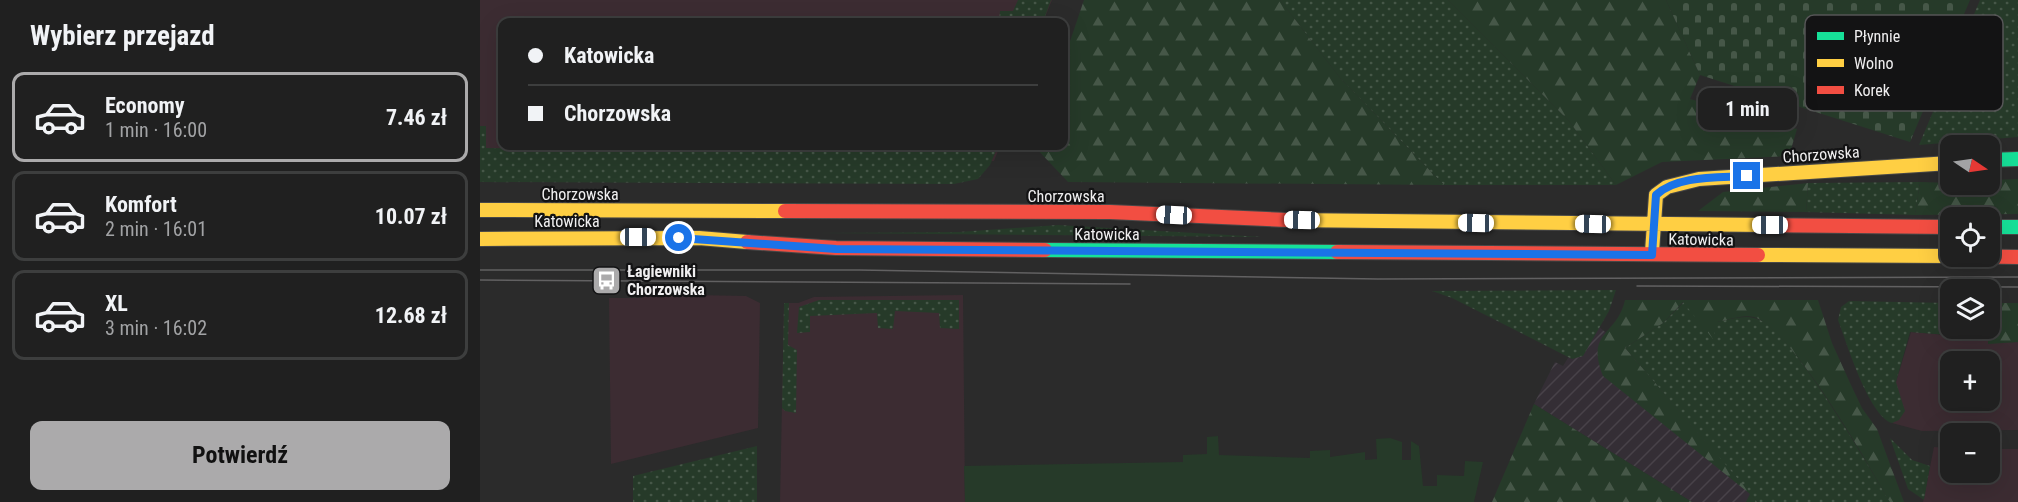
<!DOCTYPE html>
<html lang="pl">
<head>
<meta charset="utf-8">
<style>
  :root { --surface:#202020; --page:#2d2d2d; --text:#f1f3f6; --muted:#a2a3a5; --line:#3d3e3e; --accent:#abaaab }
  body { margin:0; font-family:"Roboto Condensed",sans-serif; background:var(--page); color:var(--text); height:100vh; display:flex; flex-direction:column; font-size:22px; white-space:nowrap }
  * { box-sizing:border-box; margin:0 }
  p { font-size:20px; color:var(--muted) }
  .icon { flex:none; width:33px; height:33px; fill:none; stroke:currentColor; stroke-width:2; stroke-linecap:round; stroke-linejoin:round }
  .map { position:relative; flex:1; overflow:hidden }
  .side { display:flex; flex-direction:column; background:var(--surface); width:480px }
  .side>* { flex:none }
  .hud { position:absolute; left:18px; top:18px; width:570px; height:132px; border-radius:12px; box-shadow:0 6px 24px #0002,0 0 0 2px var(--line); display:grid; align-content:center; height:132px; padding:0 30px; background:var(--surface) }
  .needle { width:39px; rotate:103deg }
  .tools { position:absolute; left:1460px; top:135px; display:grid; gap:12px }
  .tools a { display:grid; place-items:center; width:60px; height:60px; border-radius:12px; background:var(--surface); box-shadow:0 6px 24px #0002,0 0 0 2px var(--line); font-size:30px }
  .end { position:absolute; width:27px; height:27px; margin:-14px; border:8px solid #1a73e8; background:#fff; box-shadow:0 0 0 3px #fff }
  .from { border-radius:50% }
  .bubble { position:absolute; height:42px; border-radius:12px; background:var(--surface); box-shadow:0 6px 24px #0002,0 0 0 2px var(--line); font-size:20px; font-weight:700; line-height:42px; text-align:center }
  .car { position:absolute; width:18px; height:36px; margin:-18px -9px; border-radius:8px; box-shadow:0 0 4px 2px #0007; background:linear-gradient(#fff 24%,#345 0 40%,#fff 0 76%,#345 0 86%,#fff 0) }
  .hud b { display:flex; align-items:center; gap:21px; height:57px; font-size:22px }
  .hud b+b { border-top:2px solid var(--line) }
  .hud i { width:15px; height:15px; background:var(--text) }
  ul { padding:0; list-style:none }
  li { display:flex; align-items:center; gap:18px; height:90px; margin:0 12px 9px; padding:0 18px; border:3px solid var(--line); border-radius:12px }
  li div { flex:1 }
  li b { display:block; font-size:22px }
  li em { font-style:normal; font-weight:700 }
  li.active { border-color:var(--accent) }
  li>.icon { width:54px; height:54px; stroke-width:1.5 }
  h2 { padding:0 30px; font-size:27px; line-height:72px }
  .button { display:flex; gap:12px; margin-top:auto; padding:12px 30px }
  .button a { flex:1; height:69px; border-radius:12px; background:var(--accent); color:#111; font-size:24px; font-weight:700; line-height:69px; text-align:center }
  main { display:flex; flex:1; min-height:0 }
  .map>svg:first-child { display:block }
</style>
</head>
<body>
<main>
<section class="side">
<h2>Wybierz przejazd</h2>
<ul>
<li class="active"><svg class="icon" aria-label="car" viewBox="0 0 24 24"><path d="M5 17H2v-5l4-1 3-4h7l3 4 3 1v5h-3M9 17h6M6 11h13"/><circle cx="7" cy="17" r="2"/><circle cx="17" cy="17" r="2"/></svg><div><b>Economy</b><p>1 min · 16:00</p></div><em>7.46 zł</em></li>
<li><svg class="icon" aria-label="car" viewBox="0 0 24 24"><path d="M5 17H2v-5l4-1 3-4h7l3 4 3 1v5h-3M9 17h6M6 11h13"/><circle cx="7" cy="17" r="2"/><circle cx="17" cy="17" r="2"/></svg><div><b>Komfort</b><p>2 min · 16:01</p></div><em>10.07 zł</em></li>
<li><svg class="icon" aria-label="car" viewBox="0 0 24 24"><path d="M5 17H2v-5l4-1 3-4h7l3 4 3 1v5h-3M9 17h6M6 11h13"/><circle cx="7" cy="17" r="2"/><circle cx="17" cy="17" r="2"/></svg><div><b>XL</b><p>3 min · 16:02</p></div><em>12.68 zł</em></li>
</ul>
<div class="button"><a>Potwierdź</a></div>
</section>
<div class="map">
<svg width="1538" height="502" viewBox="0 0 1538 502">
  <defs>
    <pattern id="industrial-furrows" width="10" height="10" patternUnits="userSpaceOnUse" patternTransform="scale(1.5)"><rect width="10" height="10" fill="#342e35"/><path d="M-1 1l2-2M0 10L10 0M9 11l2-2" fill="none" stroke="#484249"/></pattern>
    <pattern id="grass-dots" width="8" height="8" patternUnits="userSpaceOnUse" patternTransform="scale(1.5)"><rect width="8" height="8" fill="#263a29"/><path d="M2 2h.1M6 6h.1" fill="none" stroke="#465748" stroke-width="1.8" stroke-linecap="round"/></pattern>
    <pattern id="forest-firs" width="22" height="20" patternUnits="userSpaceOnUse" patternTransform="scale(1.5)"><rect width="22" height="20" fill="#263a29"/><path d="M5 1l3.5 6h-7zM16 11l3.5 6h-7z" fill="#465748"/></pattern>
    <pattern id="cemetery-stones" width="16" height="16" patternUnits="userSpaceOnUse" patternTransform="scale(1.5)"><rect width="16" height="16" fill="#263a29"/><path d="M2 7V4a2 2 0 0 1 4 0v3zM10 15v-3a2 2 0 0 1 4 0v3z" fill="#465748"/></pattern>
  </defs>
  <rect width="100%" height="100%" fill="#2b2b2b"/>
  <!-- commercial -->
  <path fill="#3c2c32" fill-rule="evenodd" d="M 0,0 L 572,0 L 563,22 L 22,22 L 22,146 L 520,146 L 514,161 L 0,160 Z
    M 163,294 L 266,296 L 280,303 L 278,428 L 131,464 L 129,298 L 162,298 Z
    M 483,295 L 485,502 L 300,502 L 304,303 L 318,303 L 334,297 Z
    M 1468,327 L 1509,329 L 1508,343 L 1538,342 L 1538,430 L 1442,431 L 1412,423 L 1416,382 L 1431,332 L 1467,335 ZM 1470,362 L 1509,362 L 1509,400 L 1470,400 Z
    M 1454,447 L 1470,448 L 1470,472 L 1509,472 L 1509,449 L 1538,449 L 1538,502 L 1443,502 Z"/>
  <!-- industrial -->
  <path fill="url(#industrial-furrows)" d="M 1119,327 L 1145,348 L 1271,494 L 1266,502 L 1212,502 L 1054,404 L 1075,362 L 1083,366 L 1088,358 Z"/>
  <!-- grass -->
  <path fill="url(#grass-dots)" d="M 538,0 L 571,0 L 563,22 L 519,22 L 520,11 L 533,11 Z
    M 800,0 L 968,0 L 1089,121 L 1136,185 L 964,185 L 861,79 Z
    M 1500,0 L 1538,0 L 1538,137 L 1439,145 Z
    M 0,126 L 6,126 L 6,148 L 483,152 L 486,146 L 518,146 L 510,165 L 498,179 L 474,184 L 0,182 Z
    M 1440,182 L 1435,215 L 1326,212 L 1328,183 Z
    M 578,225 L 783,237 L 338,233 L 479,232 Z
    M 1136,290 L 1129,311 L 1103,356 L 1092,359 L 972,298 L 952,291 Z
    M 339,300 L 479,300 L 479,329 L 460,328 L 459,313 L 415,311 L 413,329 L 398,328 L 397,313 L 330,316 L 330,332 L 317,333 L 319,307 Z
    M 1369,301 L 1470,303 L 1468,335 L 1430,332 L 1416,382 L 1425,411 L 1419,420 L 1412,423 C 1389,416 1367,344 1358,320 L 1361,307 Z
    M 1204,302 L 1237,322 C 1253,319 1268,313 1282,321 C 1315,338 1388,465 1410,502 L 1277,502 L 1145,348 L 1183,323 Z
    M 304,303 L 309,303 L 308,345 L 317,350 L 316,413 L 305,411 L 302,408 Z
    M 1410,438 L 1432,460 L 1450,466 L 1444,500 L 1428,489 Z
    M 277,446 L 277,502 L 153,502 L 153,476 Z"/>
  <!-- forest -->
  <path fill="url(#forest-firs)" d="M 604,0 L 800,0 L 861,79 L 964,185 L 588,182 L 554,146 L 584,146 L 584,59 Z
    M 968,0 L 1186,0 L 1220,75 L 1210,99 L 1317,129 L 1309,156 L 1182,162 L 1136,185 L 1089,121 Z
    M 1538,179 L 1538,214 L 1435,215 L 1440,182 L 1509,184 L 1509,180 Z
    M 1328,183 L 1326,212 L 1218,211 L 1243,192 Z
    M 1145,300 L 1338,300 L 1352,343 L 1371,385 L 1382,408 L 1397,429 L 1424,502 L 1410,502 C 1388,464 1312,329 1274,317 C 1263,314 1248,320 1237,322 L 1233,339 L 1203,302 L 1183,323 L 1145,348 L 1271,494 L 1277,502 L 1266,502 L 1270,494 L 1123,376 C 1105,331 1137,336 1145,300 Z
    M 1509,303 L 1538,303 L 1538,342 L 1508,344 Z
    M 1054,404 L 1212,502 L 1012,502 Z"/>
  <!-- cemetery -->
  <path fill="url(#cemetery-stones)" d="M 1186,0 L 1490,0 L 1430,142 L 1220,75 Z"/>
  <!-- garden -->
  <path fill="#263a29" d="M 738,436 L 739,455 L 830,458 L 830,451 L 850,450 L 850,457 L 885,452 L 885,460 L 897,459 L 896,439 L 910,438 L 922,442 L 922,460 L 931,460 L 931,441 L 939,446 L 943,486 L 957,486 L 957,475 L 984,476 L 985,461 L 1003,462 L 994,502 L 485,502 L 484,466 L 703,462 L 703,455 L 727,454 L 727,437 Z"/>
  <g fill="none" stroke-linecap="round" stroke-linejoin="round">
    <defs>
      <path id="fast" d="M 1509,160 L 1538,159
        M 1509,227 L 1538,227
        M 565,250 L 857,252"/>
      <path id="slow" d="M 0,210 L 305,211
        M 807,220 L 1286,225
        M 0,239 L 219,238 L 267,242
        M 1172,252 L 1176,195 L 1187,187 L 1219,179 L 1470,163
        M 1278,255 L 1470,256"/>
      <path id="jam" d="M 305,211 L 630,212 L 807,220
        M 1286,225 L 1470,227
        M 267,242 L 356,248 L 565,250
        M 857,252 L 1278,255
        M 1473,256 L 1538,257"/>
    </defs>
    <!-- fast casing -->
    <use href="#fast" stroke="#484848" stroke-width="16"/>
    <!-- slow casing -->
    <use href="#slow" stroke="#484848" stroke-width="16"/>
    <!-- jam casing -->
    <use href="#jam" stroke="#484848" stroke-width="16"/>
    <!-- fast -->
    <use href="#fast" stroke="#16e098" stroke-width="14"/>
    <!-- slow -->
    <use href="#slow" stroke="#ffcf43" stroke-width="14"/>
    <!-- jam -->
    <use href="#jam" stroke="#f24e42" stroke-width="14"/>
    <!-- tram -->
    <path stroke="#626162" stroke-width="1.5" d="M 0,270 L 379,270 L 898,279 L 1538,277
      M 0,280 L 650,284
      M 1157,286 L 1538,287"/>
  </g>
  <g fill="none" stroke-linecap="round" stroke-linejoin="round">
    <!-- route -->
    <path stroke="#1a73e8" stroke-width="8" d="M 199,238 L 356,249 L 1172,255 L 1176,195 C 1197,175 1239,178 1267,176"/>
  </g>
  <!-- icons -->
  <defs>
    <symbol id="bus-square" viewBox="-11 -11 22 22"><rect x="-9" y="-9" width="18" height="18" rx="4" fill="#abaaab" stroke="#131314"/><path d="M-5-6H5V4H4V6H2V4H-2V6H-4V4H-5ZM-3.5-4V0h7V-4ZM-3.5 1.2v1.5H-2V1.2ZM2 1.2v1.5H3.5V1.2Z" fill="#fff"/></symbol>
  </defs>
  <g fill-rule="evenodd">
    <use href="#bus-square" x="110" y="264" width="33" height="33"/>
  </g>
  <g text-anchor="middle" stroke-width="4.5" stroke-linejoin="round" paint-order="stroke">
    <!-- street labels -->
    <g font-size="16" fill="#f0eff0" stroke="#131314">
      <text transform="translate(1341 154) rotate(-4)" y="6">Chorzowska</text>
      <text x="100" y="200">Chorzowska</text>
      <text x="586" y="202">Chorzowska</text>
      <text x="87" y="227">Katowicka</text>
      <text x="627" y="240">Katowicka</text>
      <text transform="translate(1221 239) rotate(1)" y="6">Katowicka</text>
    </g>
    <!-- poi labels -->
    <g font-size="16" font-weight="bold" fill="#f0eff0" stroke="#131314" text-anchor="start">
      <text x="147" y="277">Łagiewniki<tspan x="147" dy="18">Chorzowska</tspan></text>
    </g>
  </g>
  <!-- legend -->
  <rect x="1325" y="15" width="198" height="96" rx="9" fill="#131314" stroke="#555556" stroke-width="1.5"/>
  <rect x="1337" y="32" width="27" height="8" fill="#16e098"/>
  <rect x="1337" y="59" width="27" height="8" fill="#ffcf43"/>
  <rect x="1337" y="86" width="27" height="8" fill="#f24e42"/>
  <g font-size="16" fill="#f0eff0">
    <text x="1374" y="42">Płynnie</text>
    <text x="1374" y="69">Wolno</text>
    <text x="1374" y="96">Korek</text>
  </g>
</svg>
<div class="tools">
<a><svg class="needle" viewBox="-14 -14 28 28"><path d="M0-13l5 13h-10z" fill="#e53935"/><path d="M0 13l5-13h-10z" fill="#a2a3a5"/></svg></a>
<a><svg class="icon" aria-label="locate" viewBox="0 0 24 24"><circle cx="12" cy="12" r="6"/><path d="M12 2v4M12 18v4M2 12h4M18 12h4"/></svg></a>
<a><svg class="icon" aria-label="layers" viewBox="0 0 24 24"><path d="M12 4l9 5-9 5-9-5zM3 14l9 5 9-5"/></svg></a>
<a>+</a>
<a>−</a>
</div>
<i class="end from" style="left:199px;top:238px"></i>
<i class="end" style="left:1267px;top:176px"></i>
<div class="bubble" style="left:1218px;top:88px;width:99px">1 min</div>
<i class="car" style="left:694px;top:215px;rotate:273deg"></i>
<i class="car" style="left:822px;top:220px;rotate:271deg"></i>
<i class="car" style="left:996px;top:223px;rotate:271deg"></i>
<i class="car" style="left:1113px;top:224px;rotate:271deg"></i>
<i class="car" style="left:1290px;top:225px;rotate:270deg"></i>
<i class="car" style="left:158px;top:237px;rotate:90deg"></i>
<div class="hud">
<b><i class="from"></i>Katowicka</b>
<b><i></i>Chorzowska</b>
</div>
</div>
</main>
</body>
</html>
